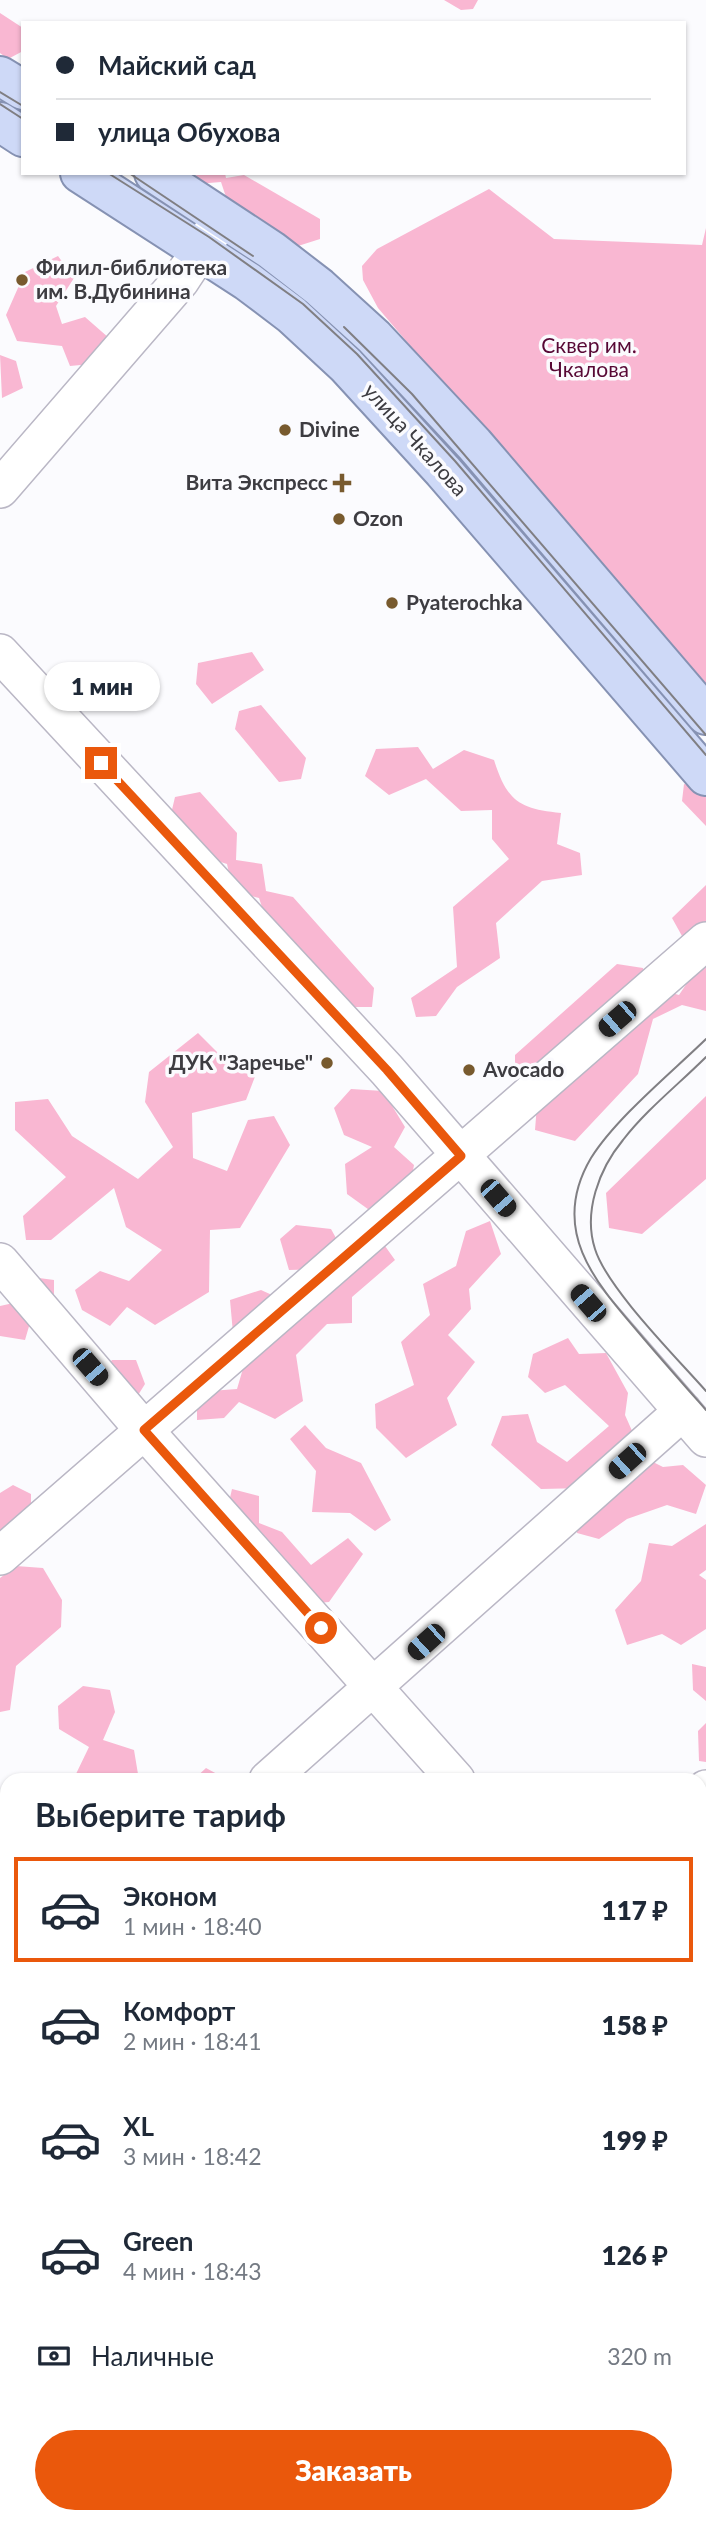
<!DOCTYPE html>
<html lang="ru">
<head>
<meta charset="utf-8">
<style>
  :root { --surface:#fff; --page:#f2f2f3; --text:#1f2937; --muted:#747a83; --line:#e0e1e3; --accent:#ea580c }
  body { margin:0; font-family:Lato,sans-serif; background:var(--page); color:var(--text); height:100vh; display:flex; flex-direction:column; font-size:26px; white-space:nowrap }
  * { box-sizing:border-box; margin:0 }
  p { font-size:23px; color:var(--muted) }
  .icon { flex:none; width:38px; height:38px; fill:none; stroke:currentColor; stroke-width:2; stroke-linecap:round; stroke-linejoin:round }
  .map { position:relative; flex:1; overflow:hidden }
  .drawer { position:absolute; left:0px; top:1773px; width:707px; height:751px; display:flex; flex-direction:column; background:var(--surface); border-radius:21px 21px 0 0; box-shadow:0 2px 5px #0004 }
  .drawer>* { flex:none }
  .top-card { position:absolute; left:21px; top:21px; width:665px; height:154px; border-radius:0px; box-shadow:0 2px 5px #0004; display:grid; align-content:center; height:154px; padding:0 35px; background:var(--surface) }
  .end { position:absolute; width:32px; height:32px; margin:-16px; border:9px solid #ea580c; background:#fff; box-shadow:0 0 0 4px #fff }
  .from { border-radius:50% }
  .bubble { position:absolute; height:49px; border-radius:24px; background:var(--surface); box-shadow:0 2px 5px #0004; font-size:23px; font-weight:800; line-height:49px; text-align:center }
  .car { position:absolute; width:21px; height:42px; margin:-21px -10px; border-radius:9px; box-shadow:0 0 5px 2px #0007; background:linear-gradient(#222 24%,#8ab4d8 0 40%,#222 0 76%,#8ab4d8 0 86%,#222 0) }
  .top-card b { display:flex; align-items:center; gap:24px; height:66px; font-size:26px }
  .top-card b+b { border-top:2px solid var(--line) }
  .top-card i { width:18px; height:18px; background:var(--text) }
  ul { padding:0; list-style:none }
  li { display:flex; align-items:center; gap:21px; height:105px; margin:0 14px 10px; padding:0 21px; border:4px solid transparent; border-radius:0px }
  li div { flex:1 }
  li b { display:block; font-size:26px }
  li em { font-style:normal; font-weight:800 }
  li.active { border-color:var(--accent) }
  li>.icon { width:63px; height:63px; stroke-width:1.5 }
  h2 { padding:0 35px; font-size:32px; line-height:84px }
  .pay { display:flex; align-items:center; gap:18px; height:77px; padding:0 35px; font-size:26px }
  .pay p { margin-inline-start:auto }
  .primary-button { display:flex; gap:14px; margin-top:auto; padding:14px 35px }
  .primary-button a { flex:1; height:80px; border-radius:42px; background:var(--accent); color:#fff; font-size:28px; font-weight:800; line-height:80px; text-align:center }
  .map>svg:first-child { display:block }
</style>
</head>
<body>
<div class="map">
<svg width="706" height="2523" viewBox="0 0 706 2523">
  <rect width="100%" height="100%" fill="#fbfbfe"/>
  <!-- green -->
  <path fill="#f9b7d2" d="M 444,0 L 478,0 L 473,9 L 461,10 Z
    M 0,13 L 23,28 L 23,51 L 8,59 L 0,53 Z
    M 196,173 L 225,173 L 226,178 L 244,175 L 320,219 L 320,239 L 298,246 L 228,203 L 221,182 L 197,184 Z
    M 489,189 L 554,239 L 702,245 L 706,228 L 706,692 L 378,308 L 363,280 L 362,266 L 377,249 Z
    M 58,256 L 74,278 L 56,306 L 62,324 L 85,317 L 109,338 L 91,364 L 70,366 L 62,346 L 17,341 L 6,315 L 25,272 Z
    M 0,355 L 16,361 L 23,388 L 2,398 Z
    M 252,652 L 264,670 L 212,704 L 196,684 L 198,663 Z
    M 261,705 L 306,758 L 301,779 L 279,782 L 235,729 L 239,711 Z
    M 418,747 L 433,769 L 464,750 L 494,760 C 507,801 519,809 561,813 L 557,844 L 580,853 L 582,875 L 542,881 L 496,923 L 500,958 L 457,987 L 436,1016 L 416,1017 L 411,998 L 457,967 L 453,907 L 509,859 L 492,839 L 492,810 L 461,811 L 426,779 L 389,795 L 365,776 L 376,749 Z
    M 684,784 L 703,788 L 706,792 L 706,826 L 682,801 Z
    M 200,792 L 237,833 L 236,860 L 262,864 L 266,891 L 293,897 L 374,988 L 372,1007 L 350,1007 L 267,922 L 259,898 L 233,891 L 227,864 L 205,857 L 171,814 L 175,797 Z
    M 706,885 L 706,932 L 682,936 L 672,918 Z
    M 701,962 L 706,962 L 706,1011 L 682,1005 L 653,1019 L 638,1074 L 575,1141 L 535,1130 L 538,1092 L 515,1078 L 515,1055 L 617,964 L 643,968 L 647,986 L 679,995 Z
    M 198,1033 L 217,1052 L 261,1061 L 246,1100 L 192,1113 L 193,1158 L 227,1171 L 248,1120 L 274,1116 L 290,1145 L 240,1228 L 210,1230 L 209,1292 L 155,1325 L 127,1307 L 110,1326 L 82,1310 L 75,1290 L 100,1271 L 129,1281 L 162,1250 L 126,1227 L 114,1188 L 51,1240 L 26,1240 L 23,1216 L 66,1177 L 15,1130 L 15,1102 L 48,1099 L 72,1136 L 138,1179 L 173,1147 L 145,1102 L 149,1072 Z
    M 351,1089 L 383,1091 L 405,1127 L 394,1147 L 414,1165 L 408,1198 L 372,1212 L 347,1194 L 345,1164 L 372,1147 L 344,1135 L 334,1108 Z
    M 706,1096 L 706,1179 L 642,1234 L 609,1228 L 606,1193 Z
    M 490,1221 L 501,1254 L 469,1289 L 471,1309 L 448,1335 L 475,1362 L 447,1398 L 457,1425 L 406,1458 L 376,1428 L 375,1404 L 414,1385 L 401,1342 L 430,1315 L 423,1284 L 456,1266 L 466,1231 Z
    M 296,1225 L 331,1229 L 342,1249 L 322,1269 L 289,1270 L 280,1239 Z
    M 385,1246 L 395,1260 L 352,1297 L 352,1323 L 327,1324 L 296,1355 L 303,1401 L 275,1419 L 239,1402 L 224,1418 L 197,1420 L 197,1392 L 237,1389 L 247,1355 L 233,1333 L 230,1300 L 261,1290 L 294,1305 L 316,1286 L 337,1286 Z
    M 24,1276 L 54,1280 L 54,1312 L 32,1316 L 25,1340 L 0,1336 L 0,1306 L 18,1302 Z
    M 568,1338 L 579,1354 L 606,1353 L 628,1393 L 625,1415 L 637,1442 L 585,1488 L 541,1489 L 491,1445 L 502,1416 L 528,1414 L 537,1442 L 567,1462 L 609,1426 L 565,1385 L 545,1393 L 528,1377 L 533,1354 Z
    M 112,1360 L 136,1360 L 145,1384 L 135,1400 L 94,1380 Z
    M 305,1425 L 326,1448 L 361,1463 L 391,1520 L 375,1531 L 350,1513 L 312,1512 L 316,1471 L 290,1439 Z
    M 641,1456 L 663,1467 L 683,1465 L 706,1485 L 696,1514 L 667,1505 L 627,1519 L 599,1539 L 577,1533 L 577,1512 Z
    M 13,1485 L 31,1494 L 31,1514 L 8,1532 L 0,1531 L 0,1493 Z
    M 232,1489 L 259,1496 L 259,1523 L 282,1532 L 311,1565 L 348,1538 L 363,1554 L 329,1602 L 307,1604 L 226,1515 Z
    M 706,1524 L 706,1570 L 699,1575 L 706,1580 L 706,1629 L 681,1645 L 662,1634 L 627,1645 L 615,1610 L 641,1581 L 649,1543 L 672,1546 Z
    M 16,1566 L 43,1568 L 62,1600 L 61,1627 L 16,1666 L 10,1710 L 0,1712 L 0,1578 Z
    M 692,1664 L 706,1667 L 706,1701 L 693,1690 Z
    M 83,1686 L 110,1690 L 115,1712 L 103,1740 L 134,1750 L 138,1774 L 123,1780 L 78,1780 L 75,1776 L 89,1747 L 59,1729 L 58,1706 Z
    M 706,1723 L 706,1762 L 699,1761 L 698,1731 Z
    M 206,1768 L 228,1780 L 193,1780 Z
    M 706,1814 L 706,1874 L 700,1877 L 700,1816 Z"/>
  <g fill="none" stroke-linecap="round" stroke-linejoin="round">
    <defs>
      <path id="minor" d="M 0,489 L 180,281 L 217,225
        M 0,653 L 387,1070 L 706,1438
        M 0,1262 L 144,1430 L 456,1780
        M 0,1556 L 706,941
        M 268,1780 L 683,1411
        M 700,1795 L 706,1789
        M 700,2057 L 706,2064
        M 700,2167 L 706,2162
        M 0,2181 L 7,2189
        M 700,2496 L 706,2491
        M 294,2516 L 300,2523
        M 668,2523 L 676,2516"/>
      <path id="major" d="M 0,76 L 23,90
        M 0,122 L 23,137
        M 80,173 L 247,281 L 292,315 L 346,365 L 443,471 L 706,776
        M 154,173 L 271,250 L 319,287 L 374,337 L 474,444 L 706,715"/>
    </defs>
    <!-- minor casing -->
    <use href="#minor" stroke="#bab7c5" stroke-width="40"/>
    <!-- major casing -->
    <use href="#major" stroke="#8692b3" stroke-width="42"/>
    <!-- minor -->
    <use href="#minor" stroke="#fff" stroke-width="37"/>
    <!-- major -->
    <use href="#major" stroke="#ced9f7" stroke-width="38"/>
    <!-- tram -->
    <path stroke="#807f83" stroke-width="2" d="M 0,92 L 23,106
      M 0,104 L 23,119
      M 108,173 L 209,237 L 303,304 L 357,354 L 455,461 L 706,755
      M 129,173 L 253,256
      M 344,327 L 412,394 L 706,735
      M 706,1039 C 671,1073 616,1118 591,1158 C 549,1229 594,1281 639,1333 C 661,1359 684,1385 706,1410
      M 706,1057 C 679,1084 646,1110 623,1140 C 599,1169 583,1212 595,1249 C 607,1288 677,1358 706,1391"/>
    <!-- rail -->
    <path stroke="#807f83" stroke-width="5" stroke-dasharray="9 9" stroke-linecap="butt" d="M 0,2430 L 7,2439
      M 65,2516 L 70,2523"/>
  </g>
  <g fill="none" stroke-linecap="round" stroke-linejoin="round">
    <!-- route -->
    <path stroke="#ea580c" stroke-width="9" d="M 101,763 L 387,1070 L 461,1156 L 144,1430 L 321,1628"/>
  </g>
  <!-- markers -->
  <g fill="#785a2e" stroke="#fbfbfe" stroke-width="2.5">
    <circle cx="22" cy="280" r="7"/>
    <circle cx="285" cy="430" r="7"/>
    <path d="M338.5 472.5h7v7h7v7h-7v7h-7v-7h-7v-7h7z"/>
    <circle cx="339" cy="519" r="7"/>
    <circle cx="392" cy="603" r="7"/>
    <circle cx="327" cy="1063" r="7"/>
    <circle cx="469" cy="1070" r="7"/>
  </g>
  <g text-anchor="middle" stroke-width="7" stroke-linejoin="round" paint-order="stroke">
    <!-- poi labels -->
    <g font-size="21" font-weight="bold" fill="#3d3c41" stroke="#fbfbfe" text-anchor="start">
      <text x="36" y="275">Филил-библиотека<tspan x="36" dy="24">им. В.Дубинина</tspan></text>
      <text x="299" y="437">Divine</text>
      <text x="328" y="490" text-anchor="end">Вита Экспресс</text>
      <text x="353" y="526">Ozon</text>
      <text x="406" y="610">Pyaterochka</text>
      <text x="313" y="1070" text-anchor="end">ДУК "Заречье"</text>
      <text x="483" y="1077">Avocado</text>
    </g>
    <!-- park labels -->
    <g font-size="21" fill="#570835" stroke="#fbfbfe">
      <text x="589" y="353">Сквер им.<tspan x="589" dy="24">Чкалова</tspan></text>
    </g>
    <!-- street labels -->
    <g font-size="21" fill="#3d3c41" stroke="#fbfbfe">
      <text transform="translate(415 440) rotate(48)" y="7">улица Чкалова</text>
    </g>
  </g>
</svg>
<i class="end from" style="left:321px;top:1628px"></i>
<i class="end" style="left:101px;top:763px"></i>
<div class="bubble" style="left:44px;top:662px;width:116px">1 мин</div>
<i class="car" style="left:617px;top:1019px;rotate:229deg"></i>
<i class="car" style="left:498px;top:1198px;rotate:139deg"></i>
<i class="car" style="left:588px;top:1303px;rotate:319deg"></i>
<i class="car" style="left:90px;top:1367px;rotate:139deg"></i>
<i class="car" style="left:627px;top:1461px;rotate:228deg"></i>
<i class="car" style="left:426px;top:1642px;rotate:228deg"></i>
<div class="top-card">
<b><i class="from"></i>Майский сад</b>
<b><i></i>улица Обухова</b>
</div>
<section class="drawer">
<h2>Выберите тариф</h2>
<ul>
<li class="active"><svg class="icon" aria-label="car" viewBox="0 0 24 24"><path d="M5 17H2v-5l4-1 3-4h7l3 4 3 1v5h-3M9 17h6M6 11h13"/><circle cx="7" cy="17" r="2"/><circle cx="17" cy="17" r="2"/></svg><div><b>Эконом</b><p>1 мин · 18:40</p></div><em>117 ₽</em></li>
<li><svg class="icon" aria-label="car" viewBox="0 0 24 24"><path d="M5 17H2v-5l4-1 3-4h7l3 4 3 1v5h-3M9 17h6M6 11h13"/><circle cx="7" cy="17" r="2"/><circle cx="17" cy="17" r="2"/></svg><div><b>Комфорт</b><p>2 мин · 18:41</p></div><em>158 ₽</em></li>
<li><svg class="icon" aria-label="car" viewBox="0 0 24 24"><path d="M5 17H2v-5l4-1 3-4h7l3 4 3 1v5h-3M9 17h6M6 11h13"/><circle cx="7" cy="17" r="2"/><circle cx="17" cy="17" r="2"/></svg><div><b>XL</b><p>3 мин · 18:42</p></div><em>199 ₽</em></li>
<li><svg class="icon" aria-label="car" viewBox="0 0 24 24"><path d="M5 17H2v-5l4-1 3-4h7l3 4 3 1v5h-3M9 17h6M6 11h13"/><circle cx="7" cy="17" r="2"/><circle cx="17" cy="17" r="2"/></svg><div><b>Green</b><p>4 мин · 18:43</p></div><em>126 ₽</em></li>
</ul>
<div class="pay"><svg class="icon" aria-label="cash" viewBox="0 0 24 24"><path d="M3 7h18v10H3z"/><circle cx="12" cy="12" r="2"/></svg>Наличные<p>320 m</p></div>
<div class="primary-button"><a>Заказать</a></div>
</section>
</div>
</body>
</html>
